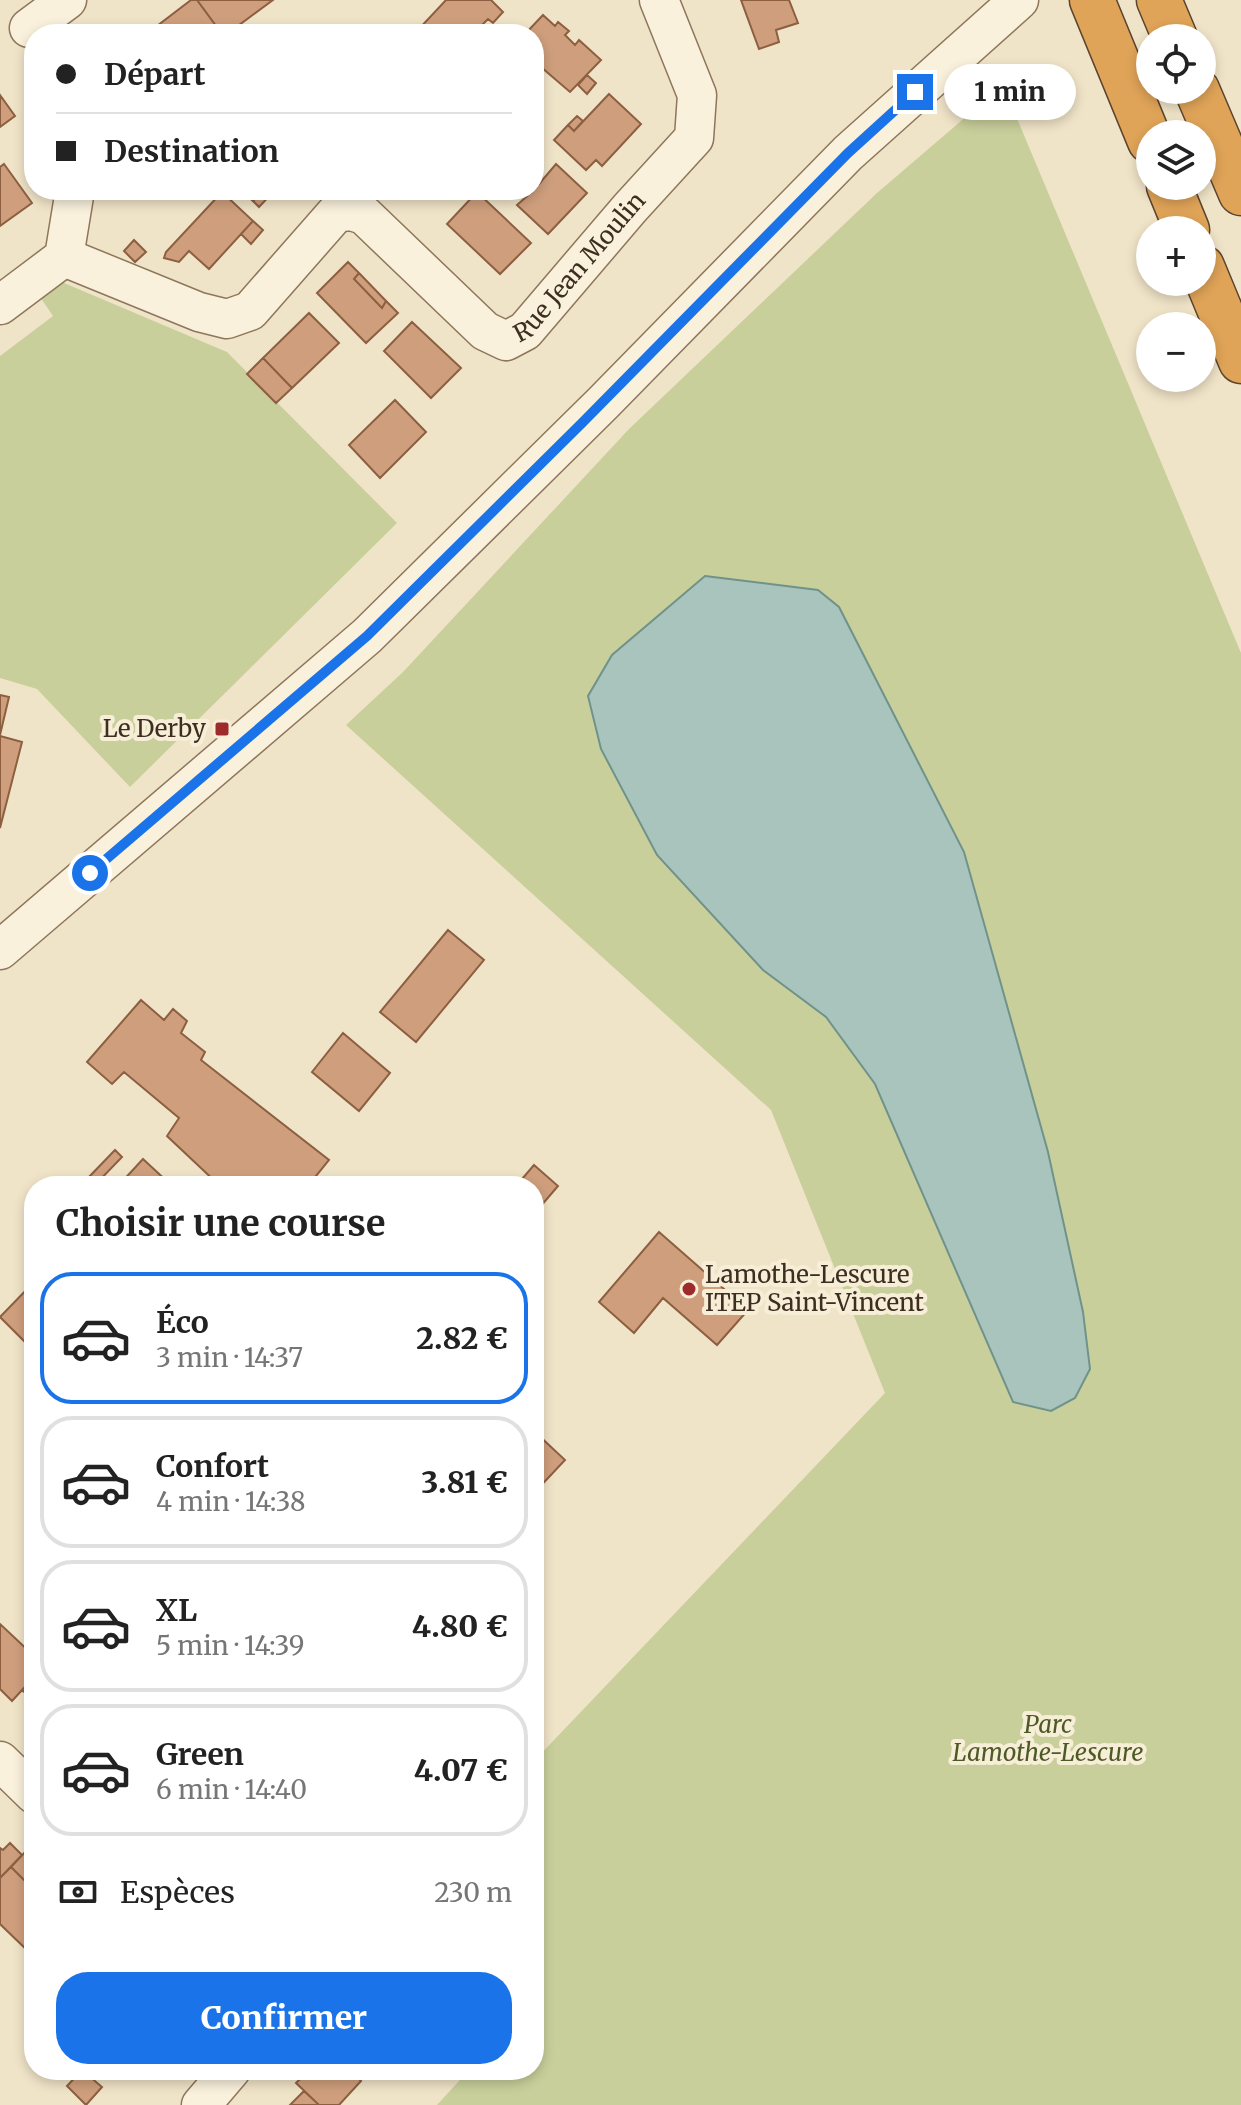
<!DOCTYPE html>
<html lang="fr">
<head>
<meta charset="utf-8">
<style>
  :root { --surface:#fff; --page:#f6f6f6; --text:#222; --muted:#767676; --line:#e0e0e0; --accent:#1a73e8 }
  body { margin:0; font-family:Merriweather,serif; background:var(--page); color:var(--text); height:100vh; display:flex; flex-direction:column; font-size:30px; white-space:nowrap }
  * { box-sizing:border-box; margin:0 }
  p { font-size:26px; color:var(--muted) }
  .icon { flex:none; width:44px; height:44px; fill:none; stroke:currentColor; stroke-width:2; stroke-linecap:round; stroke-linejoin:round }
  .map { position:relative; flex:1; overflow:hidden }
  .details { position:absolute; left:24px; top:1176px; width:520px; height:904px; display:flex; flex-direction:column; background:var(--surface); border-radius:32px; box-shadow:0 4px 12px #0003 }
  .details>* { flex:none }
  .top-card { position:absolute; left:24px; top:24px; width:520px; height:176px; border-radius:32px; box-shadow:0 4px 12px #0003; display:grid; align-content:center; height:176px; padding:0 32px; background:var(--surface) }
  .buttons { position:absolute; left:1136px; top:24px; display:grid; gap:16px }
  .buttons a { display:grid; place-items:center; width:80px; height:80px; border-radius:50%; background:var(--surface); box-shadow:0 4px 12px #0003; font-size:40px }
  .end { position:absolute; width:36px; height:36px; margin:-18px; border:10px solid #1a73e8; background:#fff; box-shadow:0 0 0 4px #fff }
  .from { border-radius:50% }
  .bubble { position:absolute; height:56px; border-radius:28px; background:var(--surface); box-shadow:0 4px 12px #0003; font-size:26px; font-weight:800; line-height:56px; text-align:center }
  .top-card b { display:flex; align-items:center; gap:28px; height:76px; font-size:30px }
  .top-card b+b { border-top:2px solid var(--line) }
  .top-card i { width:20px; height:20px; background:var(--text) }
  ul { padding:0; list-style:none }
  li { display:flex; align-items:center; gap:24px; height:132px; margin:0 16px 12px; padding:0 16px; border:4px solid var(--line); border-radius:32px }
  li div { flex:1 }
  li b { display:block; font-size:30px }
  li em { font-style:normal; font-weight:800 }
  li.active { border-color:var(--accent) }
  li>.icon { width:72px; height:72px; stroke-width:1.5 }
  h2 { padding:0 32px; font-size:36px; line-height:96px }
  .pay { display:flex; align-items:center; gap:20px; height:88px; padding:0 32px; font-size:30px }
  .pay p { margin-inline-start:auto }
  .cta { display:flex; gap:16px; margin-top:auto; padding:16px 32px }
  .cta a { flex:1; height:92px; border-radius:32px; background:var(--accent); color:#fff; font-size:32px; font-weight:800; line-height:92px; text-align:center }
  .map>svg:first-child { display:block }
</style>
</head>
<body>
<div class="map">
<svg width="1241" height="2105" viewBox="0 0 1241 2105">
  <rect width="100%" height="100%" fill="#f0e4c8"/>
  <!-- green -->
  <path fill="#c9cf9b" d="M 1003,85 L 1241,653 L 1241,2105 L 437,2105 L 469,2070 L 534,2070 L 534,1761 L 885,1393 L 771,1110 L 346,725 L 403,672 L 629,429 L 877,193 Z
    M 57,280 L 227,352 L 397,523 L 130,787 L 37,689 L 0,678 L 0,356 L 53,316 L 38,294 Z"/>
  <!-- water -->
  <path fill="#a9c4bc" stroke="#6f938a" stroke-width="2" d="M 705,576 L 818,590 L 839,607 L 964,852 L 1048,1152 L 1083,1312 L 1090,1369 L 1075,1398 L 1051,1411 L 1013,1402 L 875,1084 L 826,1017 L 763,970 L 657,855 L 601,749 L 588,696 L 612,655 Z"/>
  <!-- building -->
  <path fill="#cf9f7d" stroke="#8d5f41" stroke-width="2" d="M 191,0 L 197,0 L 222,34 L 163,34 L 157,26 Z
    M 197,0 L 273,0 L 227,34 L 222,34 Z
    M 446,0 L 491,0 L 503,12 L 493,23 L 488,19 L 473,34 L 420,34 L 417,31 Z
    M 741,0 L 789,0 L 798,23 L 776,30 L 779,42 L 759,49 Z
    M 543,15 L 555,26 L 558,22 L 569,31 L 565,35 L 575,45 L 579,40 L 601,60 L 570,92 L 534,61 L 534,34 L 525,34 Z
    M 587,75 L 596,83 L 587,94 L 578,85 Z
    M 609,94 L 641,124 L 602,166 L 596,160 L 586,170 L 554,140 L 568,125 L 574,131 Z
    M 0,95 L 15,116 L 0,127 Z
    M 577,116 L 583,121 L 574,131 L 568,125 Z
    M 4,164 L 32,203 L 0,226 L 0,167 Z
    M 556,164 L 587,193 L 548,234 L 517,205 L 534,190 Z
    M 241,190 L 264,190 L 253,201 Z
    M 264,190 L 275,190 L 259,207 L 253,201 Z
    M 222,192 L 253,221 L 209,269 L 189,251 L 179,262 L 164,258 L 166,252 Z
    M 477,192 L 531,243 L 500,274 L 447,224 Z
    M 253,221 L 263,230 L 251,244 L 241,234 Z
    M 134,240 L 146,252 L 135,262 L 124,251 Z
    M 348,262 L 359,273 L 354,279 L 382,308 L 386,301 L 398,313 L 366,343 L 317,293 Z
    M 359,273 L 386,301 L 382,308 L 354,279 Z
    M 309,313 L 339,343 L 292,388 L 263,358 Z
    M 412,322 L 461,368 L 431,398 L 384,351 Z
    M 263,358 L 292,388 L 276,403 L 247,374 Z
    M 395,400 L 426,432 L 380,478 L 349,445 Z
    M 0,695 L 9,697 L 0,735 Z
    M 0,736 L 22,742 L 0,828 Z
    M 448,930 L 484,960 L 416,1042 L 380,1012 Z
    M 141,1000 L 164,1020 L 173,1009 L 187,1021 L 181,1033 L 205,1052 L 201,1060 L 329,1160 L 308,1186 L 220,1186 L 167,1136 L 179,1118 L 124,1072 L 112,1084 L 87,1062 Z
    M 343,1033 L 390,1073 L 359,1111 L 312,1072 Z
    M 115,1150 L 122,1157 L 96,1184 L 88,1178 Z
    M 143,1159 L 172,1186 L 118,1186 Z
    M 534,1165 L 558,1186 L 534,1214 L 534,1186 L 516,1186 Z
    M 659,1232 L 748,1310 L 717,1345 L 663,1298 L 634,1333 L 599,1302 Z
    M 34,1282 L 34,1351 L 0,1317 Z
    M 534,1431 L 565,1460 L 534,1493 Z
    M 0,1624 L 34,1656 L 34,1677 L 12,1701 L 0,1689 Z
    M 34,1677 L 34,1701 L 22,1690 Z
    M 10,1843 L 22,1855 L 0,1878 L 0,1848 L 3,1850 Z
    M 27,1850 L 34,1857 L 33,1889 L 11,1867 Z
    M 11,1867 L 33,1889 L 27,1897 L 34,1903 L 34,1949 L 30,1953 L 0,1924 L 0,1878 Z
    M 82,2070 L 102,2087 L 86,2105 L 67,2086 Z
    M 309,2070 L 350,2070 L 361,2081 L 339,2105 L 319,2105 L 296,2083 Z
    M 304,2091 L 319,2105 L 290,2105 Z"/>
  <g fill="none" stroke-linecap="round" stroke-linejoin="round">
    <defs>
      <g id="minor">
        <path d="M 29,28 L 67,0"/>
        <path id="s1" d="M 64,257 L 199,312 L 227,319 L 250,311 L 336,213 L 351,211 L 364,215 L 485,331 L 506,341 L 525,331 L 630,208 L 694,138 L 697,95 L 659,0"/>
        <path d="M 0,305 L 64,257 L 75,190"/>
        <path d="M 0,950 L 367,636 L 603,403 L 848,153 L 1019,0"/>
        <path d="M 0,1761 L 34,1794"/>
        <path d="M 201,2105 L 231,2070"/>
      </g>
      <path id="highway" d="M 1092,0 L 1150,141
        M 1159,0 L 1175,38
        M 1197,90 L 1241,193
        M 1169,186 L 1187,230
        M 1202,267 L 1241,361"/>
    </defs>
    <!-- minor casing -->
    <use href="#minor" stroke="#8d765c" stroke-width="41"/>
    <!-- highway casing -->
    <use href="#highway" stroke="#5b4430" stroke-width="47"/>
    <!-- minor -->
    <use href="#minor" stroke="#faf1dc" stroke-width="38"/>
    <!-- highway -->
    <use href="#highway" stroke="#e0a458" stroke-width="44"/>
  </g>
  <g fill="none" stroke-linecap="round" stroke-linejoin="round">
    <!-- route -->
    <path stroke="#1a73e8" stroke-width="10" d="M 90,873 L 367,636 L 582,423 L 848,153 L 915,92"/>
  </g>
  <!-- markers -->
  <g fill="#9e2a2b" stroke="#f7eed8" stroke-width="3">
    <rect x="214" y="721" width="16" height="16" rx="4"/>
    <circle cx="689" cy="1289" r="8"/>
  </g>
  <g text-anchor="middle" stroke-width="8" stroke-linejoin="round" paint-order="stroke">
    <!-- street labels -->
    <g font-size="24" fill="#3d2e20" stroke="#f7eed8">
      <text dy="8" stroke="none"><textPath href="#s1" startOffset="654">Rue Jean Moulin</textPath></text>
    </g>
    <!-- poi labels -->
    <g font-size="24" fill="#3d2e20" stroke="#f7eed8" text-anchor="end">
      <text x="206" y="737">Le Derby</text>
      <text x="705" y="1283" text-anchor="start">Lamothe-Lescure<tspan x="705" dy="28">ITEP Saint-Vincent</tspan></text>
    </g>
    <!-- park labels -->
    <g font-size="24" font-style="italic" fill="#4d5a26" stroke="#f7eed8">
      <text x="1048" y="1733">Parc<tspan x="1048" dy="28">Lamothe-Lescure</tspan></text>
    </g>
  </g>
</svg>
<div class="buttons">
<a><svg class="icon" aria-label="locate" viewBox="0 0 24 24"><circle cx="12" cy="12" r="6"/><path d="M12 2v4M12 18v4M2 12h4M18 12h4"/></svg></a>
<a><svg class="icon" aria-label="layers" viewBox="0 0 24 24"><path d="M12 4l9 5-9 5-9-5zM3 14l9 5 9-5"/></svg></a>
<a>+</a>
<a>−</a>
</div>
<i class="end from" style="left:90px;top:873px"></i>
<i class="end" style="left:915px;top:92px"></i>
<div class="bubble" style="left:944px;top:64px;width:132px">1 min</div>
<div class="top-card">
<b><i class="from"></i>Départ</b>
<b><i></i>Destination</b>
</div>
<section class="details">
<h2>Choisir une course</h2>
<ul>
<li class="active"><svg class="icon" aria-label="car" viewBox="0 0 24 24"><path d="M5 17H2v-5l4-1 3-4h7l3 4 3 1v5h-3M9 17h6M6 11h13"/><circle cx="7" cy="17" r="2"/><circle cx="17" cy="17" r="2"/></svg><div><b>Éco</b><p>3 min · 14:37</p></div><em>2.82 €</em></li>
<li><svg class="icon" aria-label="car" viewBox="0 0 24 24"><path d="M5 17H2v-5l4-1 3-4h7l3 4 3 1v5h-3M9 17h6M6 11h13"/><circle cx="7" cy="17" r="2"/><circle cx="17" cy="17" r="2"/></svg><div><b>Confort</b><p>4 min · 14:38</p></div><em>3.81 €</em></li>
<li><svg class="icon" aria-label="car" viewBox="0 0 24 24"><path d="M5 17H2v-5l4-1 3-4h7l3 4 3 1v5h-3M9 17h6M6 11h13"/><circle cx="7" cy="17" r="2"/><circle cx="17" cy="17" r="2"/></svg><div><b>XL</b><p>5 min · 14:39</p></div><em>4.80 €</em></li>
<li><svg class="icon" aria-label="car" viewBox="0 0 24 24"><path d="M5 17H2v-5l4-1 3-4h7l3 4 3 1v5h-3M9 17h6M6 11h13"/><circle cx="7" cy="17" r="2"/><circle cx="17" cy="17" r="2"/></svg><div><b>Green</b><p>6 min · 14:40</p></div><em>4.07 €</em></li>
</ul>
<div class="pay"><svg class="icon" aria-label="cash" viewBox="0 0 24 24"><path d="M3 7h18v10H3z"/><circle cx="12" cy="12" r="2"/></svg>Espèces<p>230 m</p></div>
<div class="cta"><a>Confirmer</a></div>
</section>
</div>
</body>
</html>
